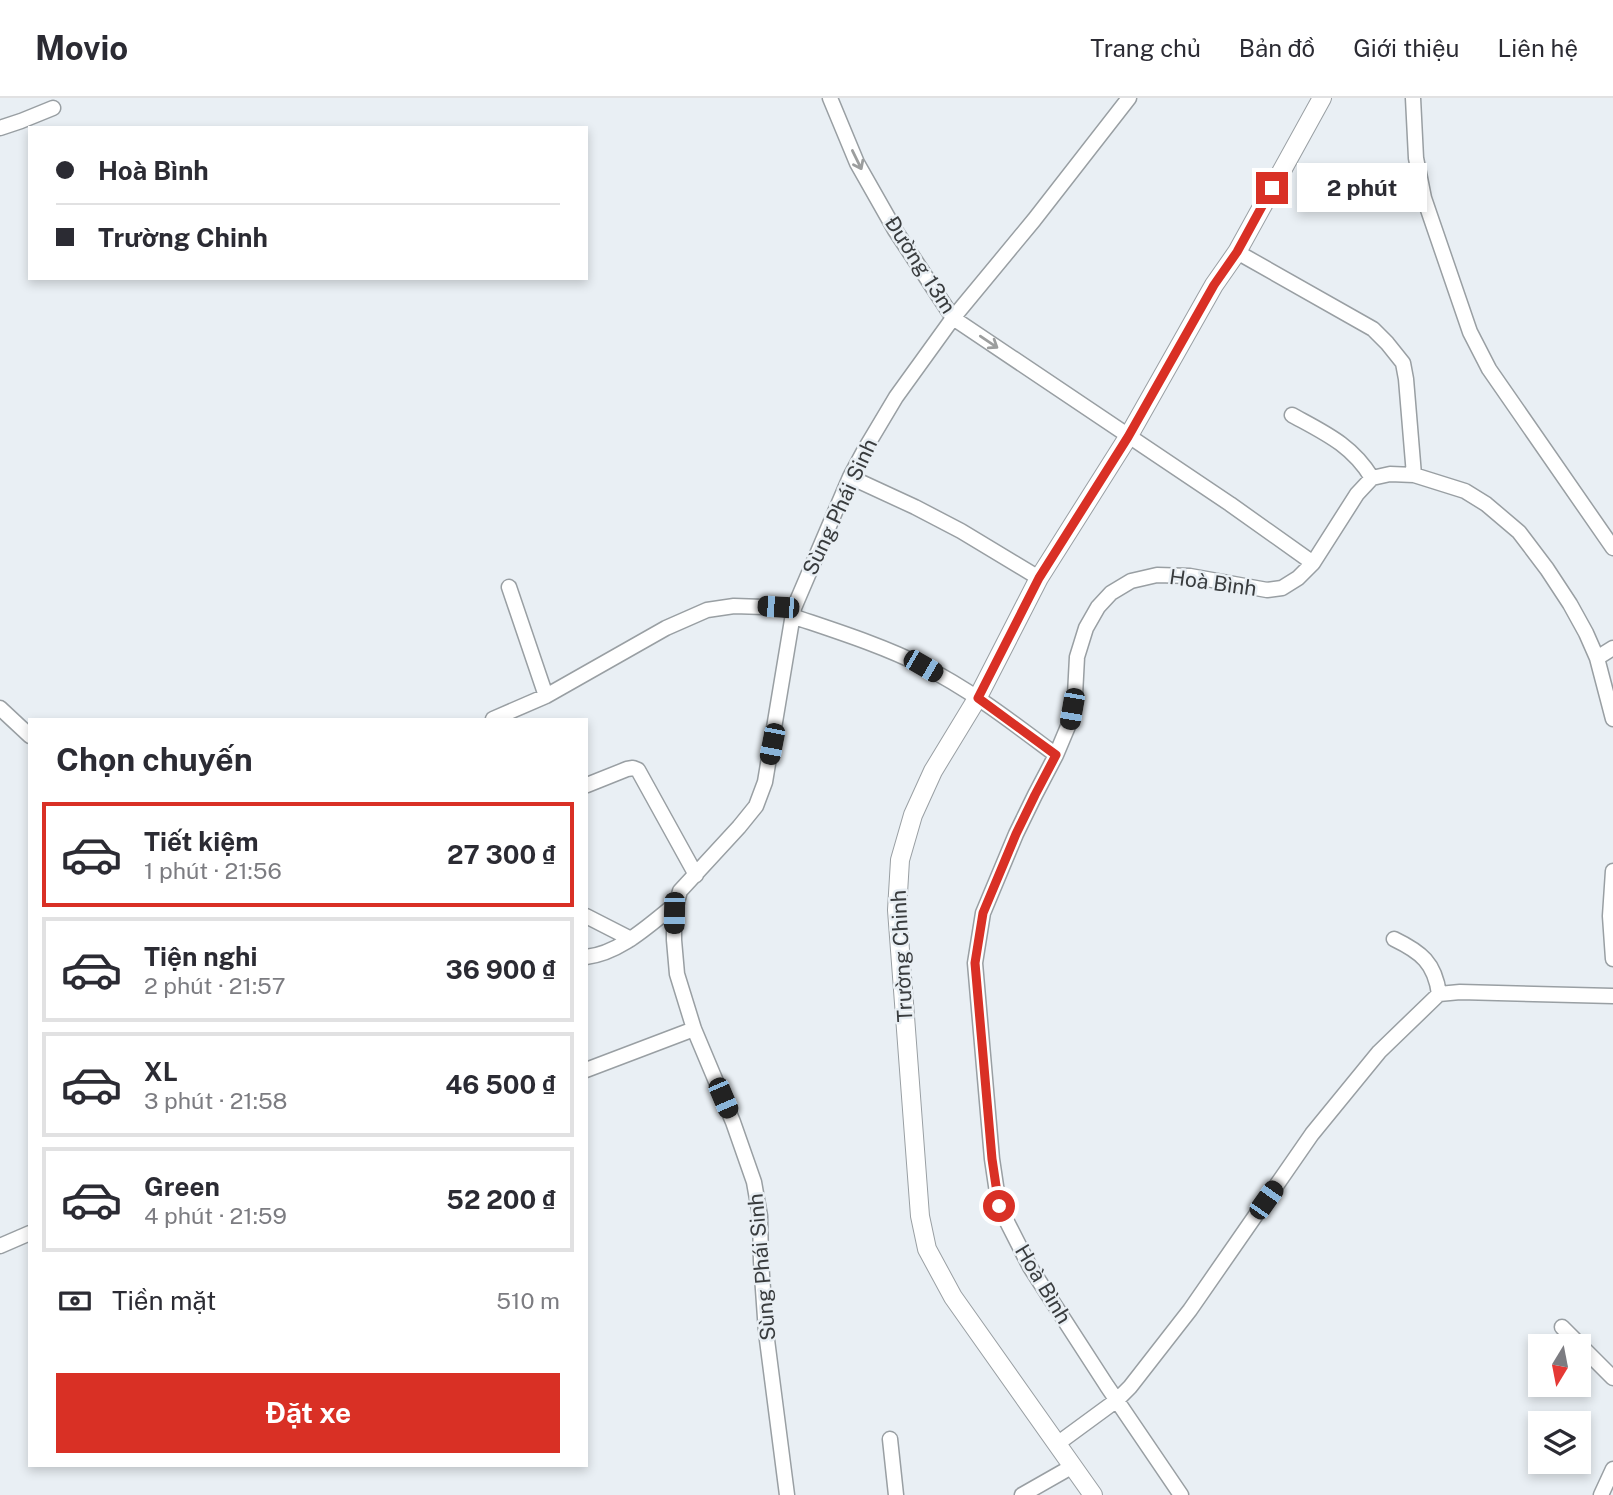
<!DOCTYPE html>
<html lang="vi">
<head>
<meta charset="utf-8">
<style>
  :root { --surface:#fff; --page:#f2f2f3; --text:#2b2b33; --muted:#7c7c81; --line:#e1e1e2; --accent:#d93025 }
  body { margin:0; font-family:"Public Sans",sans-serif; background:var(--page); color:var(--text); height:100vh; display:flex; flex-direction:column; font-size:26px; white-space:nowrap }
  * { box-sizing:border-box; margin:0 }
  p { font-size:23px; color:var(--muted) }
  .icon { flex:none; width:38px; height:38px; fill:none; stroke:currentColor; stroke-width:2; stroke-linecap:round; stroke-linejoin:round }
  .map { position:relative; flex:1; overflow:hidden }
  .details { position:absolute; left:28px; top:620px; width:560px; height:749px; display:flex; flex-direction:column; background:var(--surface); border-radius:0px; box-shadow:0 4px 10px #0003 }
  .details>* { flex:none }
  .banner { position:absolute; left:28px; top:28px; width:560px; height:154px; border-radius:0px; box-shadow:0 4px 10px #0003; display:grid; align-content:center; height:154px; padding:0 28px; background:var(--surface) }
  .needle { width:46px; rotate:190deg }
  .fabs { position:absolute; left:1528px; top:1236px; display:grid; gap:14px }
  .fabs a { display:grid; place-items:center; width:63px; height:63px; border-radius:0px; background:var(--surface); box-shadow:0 4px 10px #0003; font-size:35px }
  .end { position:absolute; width:32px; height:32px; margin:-16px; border:9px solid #d93025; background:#fff; box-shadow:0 0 0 4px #fff }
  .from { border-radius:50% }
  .bubble { position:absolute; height:49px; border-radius:0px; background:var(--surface); box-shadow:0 4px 10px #0003; font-size:23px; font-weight:700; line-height:49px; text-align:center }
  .car { position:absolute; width:21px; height:42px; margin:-21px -10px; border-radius:9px; box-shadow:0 0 5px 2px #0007; background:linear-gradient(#222 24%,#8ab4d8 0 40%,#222 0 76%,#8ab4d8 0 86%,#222 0) }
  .banner b { display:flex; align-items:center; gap:24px; height:66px; font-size:26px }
  .banner b+b { border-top:2px solid var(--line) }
  .banner i { width:18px; height:18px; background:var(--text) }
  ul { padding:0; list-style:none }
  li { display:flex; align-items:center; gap:21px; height:105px; margin:0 14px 10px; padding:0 14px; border:4px solid var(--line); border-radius:0px }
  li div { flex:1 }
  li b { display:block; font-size:26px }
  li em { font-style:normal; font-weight:700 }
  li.selected { border-color:var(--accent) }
  li>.icon { width:63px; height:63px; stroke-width:1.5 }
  h2 { padding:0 28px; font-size:32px; line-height:84px }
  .pay { display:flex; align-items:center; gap:18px; height:77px; padding:0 28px; font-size:26px }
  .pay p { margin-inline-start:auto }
  .cta { display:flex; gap:14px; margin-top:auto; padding:14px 28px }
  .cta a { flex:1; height:80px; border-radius:0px; background:var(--accent); color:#fff; font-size:28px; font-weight:700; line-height:80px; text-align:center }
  header { display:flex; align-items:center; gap:42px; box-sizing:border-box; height:98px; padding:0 35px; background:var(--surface); border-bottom:2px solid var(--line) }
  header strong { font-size:33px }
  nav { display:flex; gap:38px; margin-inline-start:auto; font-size:24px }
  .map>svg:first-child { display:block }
</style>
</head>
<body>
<header>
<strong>Movio</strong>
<nav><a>Trang chủ</a><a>Bản đồ</a><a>Giới thiệu</a><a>Liên hệ</a></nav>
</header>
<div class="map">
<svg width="1613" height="1397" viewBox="0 0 1613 1397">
  <rect width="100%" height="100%" fill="#e9eff4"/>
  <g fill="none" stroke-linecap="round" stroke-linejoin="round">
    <defs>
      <path id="minor" d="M 830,0 L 857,65 L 895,132 L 953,220 L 1230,406 L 1313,465
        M 1413,0 L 1416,60 L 1424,100 L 1470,234 L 1489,271 L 1613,450
        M 0,30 L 21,23 L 53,10
        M 1237,154 L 1373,231 L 1387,245 L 1403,265 L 1406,281 L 1414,377
        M 1292,317 C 1325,335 1352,347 1372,380
        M 850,379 L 915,409 L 961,433 L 1039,480
        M 509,489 L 546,598
        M 792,518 C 836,533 881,547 923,568 C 971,592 1013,625 1056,657
        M 1597,560 L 1613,550
        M 0,610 L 30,638
        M 493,621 L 546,598 L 666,530 L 707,512 L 734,508 L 794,510
        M 587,687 L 627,671 L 633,670 L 638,672 L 696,777
        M 1613,773 L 1610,818 L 1613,861
        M 586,818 L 631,841
        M 1394,841 C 1421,854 1435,865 1439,896
        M 586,859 C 621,855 650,826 677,805
        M 586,972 L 694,931
        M 0,1148 L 30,1135
        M 1562,1229 L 1613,1280
        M 890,1341 L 896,1397
        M 1057,1346 L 1117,1302 L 1130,1289 L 1190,1212 L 1312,1036 L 1379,954 L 1439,896 L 1460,894 L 1613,898
        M 787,1397 L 766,1234 L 761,1163 L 760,1118 L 754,1084 L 733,1024 L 694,931 L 677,876 L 674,842 L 674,815 L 680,793 L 739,729 L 756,708 L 765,684 L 794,510 L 850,379 L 865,351 L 896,299 L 953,220 L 1034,122 L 1129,0
        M 1022,1397 L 1073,1368
        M 1181,1397 L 1107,1288 L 1030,1169 L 999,1108 L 992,1061 L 975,865 L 983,815 L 1016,736 L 1035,697 L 1056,657 L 1069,626 L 1075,597 L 1077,559 L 1086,530 L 1098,509 L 1111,495 L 1131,483 L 1157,477 L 1190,478 L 1267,492 L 1282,490 L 1298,480 L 1313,465 L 1357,396 L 1372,380 L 1390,376 L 1414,377 L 1465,393 L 1486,406 L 1519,434 L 1547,471 L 1570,506 L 1586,535 L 1597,560 L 1613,621
        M 1601,1397 L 1613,1371"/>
      <path id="tertiary" d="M 1093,1397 L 953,1199 L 927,1151 L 920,1118 L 897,812 L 900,762 L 913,717 L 933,673 L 978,599 L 1039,480 L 1128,339 L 1214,187 L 1237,154 L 1322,0"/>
    </defs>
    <!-- minor casing -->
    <use href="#minor" stroke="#999fa3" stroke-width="17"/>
    <!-- tertiary casing -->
    <use href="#tertiary" stroke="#999fa3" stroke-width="20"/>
    <!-- minor -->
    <use href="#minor" stroke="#fff" stroke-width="14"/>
    <!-- tertiary -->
    <use href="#tertiary" stroke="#fff" stroke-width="18"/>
  </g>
  <!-- one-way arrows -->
  <defs><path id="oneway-shaft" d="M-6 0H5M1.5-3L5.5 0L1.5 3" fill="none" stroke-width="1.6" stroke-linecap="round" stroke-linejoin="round" transform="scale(1.75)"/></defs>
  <g stroke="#9c9e9e">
    <use href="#oneway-shaft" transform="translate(857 62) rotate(64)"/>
    <use href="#oneway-shaft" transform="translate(989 244) rotate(34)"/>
  </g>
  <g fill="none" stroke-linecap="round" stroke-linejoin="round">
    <!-- route -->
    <path stroke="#d93025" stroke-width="9" d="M 999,1108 L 992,1061 L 975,865 L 983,815 L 1016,736 L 1035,697 L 1056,657 L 978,600 L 1039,480 L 1128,339 L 1214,187 L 1237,154 L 1272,90"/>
  </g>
  <g text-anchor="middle" stroke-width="5" stroke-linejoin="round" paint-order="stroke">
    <!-- street labels -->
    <g font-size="21" fill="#393c3e" stroke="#e9eff4">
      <text transform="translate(920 167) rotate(57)" y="7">Đường 13m</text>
      <text transform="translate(840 409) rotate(-65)" y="7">Sùng Phái Sinh</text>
      <text transform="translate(1213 485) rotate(8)" y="7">Hoà Bình</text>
      <text transform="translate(902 858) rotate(-93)" y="7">Trường Chinh</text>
      <text transform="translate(762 1169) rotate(-95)" y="7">Sùng Phái Sinh</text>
      <text transform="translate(1043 1186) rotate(59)" y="7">Hoà Bình</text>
    </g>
  </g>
</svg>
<div class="fabs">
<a><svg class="needle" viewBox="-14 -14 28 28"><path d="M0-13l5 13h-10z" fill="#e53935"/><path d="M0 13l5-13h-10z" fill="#7c7c81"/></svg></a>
<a><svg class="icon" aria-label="layers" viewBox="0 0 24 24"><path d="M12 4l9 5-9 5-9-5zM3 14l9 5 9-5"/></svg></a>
</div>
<i class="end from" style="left:999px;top:1108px"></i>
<i class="end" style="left:1272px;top:90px"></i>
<div class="bubble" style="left:1297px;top:65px;width:130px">2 phút</div>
<i class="car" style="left:778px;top:509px;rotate:274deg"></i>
<i class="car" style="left:923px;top:568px;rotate:120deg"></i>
<i class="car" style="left:1072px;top:611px;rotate:190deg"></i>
<i class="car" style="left:772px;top:646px;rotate:191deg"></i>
<i class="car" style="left:674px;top:815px;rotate:181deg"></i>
<i class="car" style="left:723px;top:1000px;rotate:157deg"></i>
<i class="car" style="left:1266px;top:1102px;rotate:35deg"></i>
<div class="banner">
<b><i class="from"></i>Hoà Bình</b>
<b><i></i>Trường Chinh</b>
</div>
<section class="details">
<h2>Chọn chuyến</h2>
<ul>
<li class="selected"><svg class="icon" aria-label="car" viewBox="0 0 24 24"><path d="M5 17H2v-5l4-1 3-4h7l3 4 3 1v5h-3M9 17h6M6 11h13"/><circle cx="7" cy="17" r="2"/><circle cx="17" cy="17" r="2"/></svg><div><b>Tiết kiệm</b><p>1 phút · 21:56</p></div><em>27 300 ₫</em></li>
<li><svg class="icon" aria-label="car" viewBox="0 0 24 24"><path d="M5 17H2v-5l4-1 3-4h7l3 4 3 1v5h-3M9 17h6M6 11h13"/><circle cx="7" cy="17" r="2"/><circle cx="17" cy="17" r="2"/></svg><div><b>Tiện nghi</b><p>2 phút · 21:57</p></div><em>36 900 ₫</em></li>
<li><svg class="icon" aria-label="car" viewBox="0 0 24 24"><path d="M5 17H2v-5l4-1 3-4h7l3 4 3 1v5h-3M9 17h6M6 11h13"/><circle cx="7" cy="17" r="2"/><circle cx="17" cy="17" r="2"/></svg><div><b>XL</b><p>3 phút · 21:58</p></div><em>46 500 ₫</em></li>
<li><svg class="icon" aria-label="car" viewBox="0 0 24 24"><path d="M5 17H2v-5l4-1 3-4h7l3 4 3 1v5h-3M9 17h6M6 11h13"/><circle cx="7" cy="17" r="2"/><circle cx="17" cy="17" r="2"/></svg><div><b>Green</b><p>4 phút · 21:59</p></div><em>52 200 ₫</em></li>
</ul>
<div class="pay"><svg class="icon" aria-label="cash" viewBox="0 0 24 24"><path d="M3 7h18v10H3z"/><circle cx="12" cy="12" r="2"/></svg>Tiền mặt<p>510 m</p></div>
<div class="cta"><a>Đặt xe</a></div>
</section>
</div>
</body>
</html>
